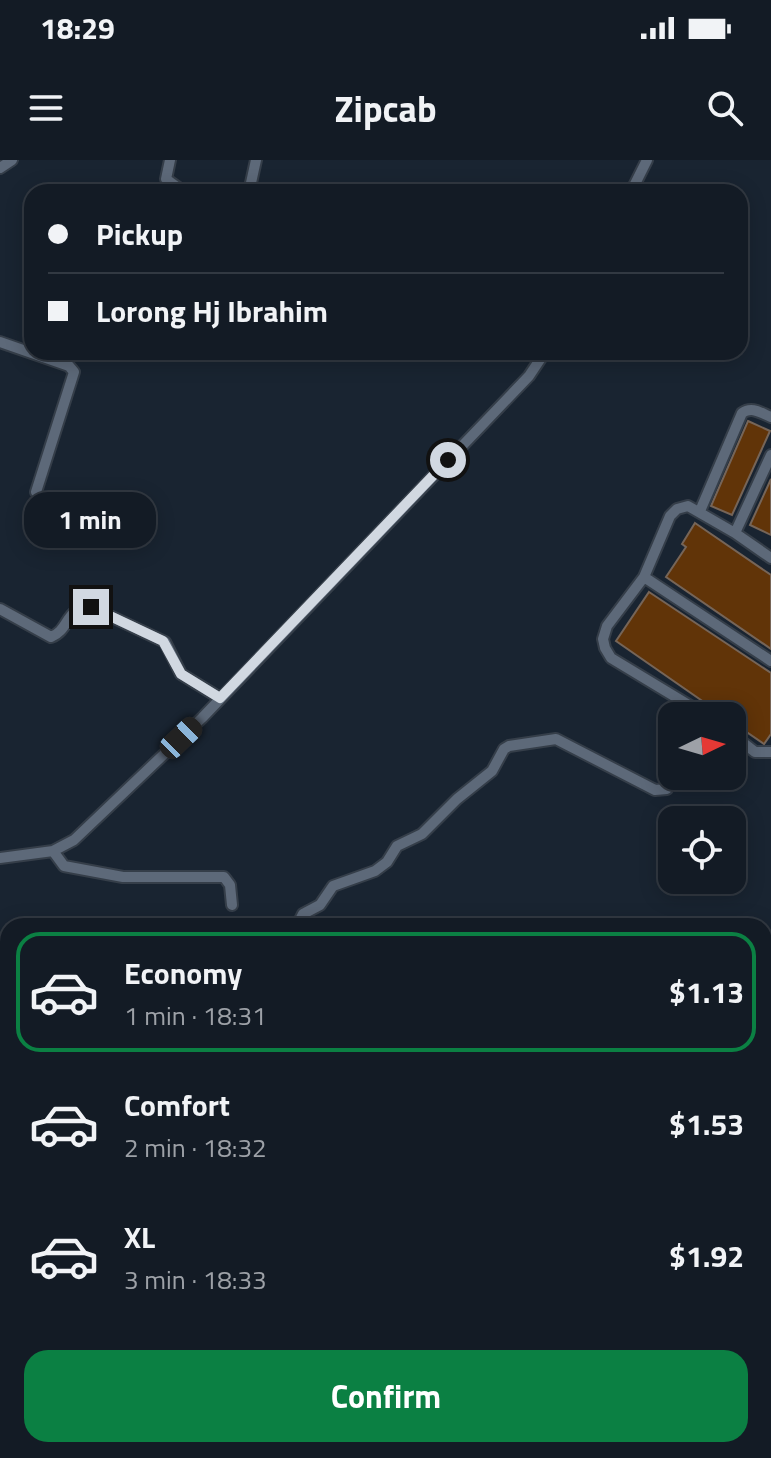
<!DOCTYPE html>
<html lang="en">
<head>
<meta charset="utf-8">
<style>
  :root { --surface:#131b25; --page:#202832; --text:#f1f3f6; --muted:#9da1a7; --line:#323942; --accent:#0b8043 }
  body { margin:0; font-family:"Titillium Web",sans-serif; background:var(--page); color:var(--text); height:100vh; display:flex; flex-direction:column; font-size:30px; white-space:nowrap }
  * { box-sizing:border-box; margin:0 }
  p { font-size:26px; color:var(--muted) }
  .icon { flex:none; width:44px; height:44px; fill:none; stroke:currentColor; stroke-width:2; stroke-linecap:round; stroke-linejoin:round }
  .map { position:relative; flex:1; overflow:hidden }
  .drawer { position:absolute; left:0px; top:758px; width:772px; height:540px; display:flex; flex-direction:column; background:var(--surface); border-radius:24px 24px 0 0; box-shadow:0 4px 20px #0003,0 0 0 2px var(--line) }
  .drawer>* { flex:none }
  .top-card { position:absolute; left:24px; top:24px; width:724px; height:176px; border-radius:24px; box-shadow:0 4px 20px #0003,0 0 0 2px var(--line); display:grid; align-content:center; height:176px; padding:0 24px; background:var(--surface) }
  .needle { width:52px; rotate:85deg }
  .controls { position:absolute; left:658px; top:542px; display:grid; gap:16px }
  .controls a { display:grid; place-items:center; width:88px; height:88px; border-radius:16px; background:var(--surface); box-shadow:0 4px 20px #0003,0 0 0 2px var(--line); font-size:40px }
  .end { position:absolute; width:36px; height:36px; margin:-18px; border:10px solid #d1d8e1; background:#111; box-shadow:0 0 0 4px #111 }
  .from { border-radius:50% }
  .bubble { position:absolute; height:56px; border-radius:24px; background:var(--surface); box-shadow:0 4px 20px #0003,0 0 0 2px var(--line); font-size:26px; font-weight:700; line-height:56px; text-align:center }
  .car { position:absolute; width:24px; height:48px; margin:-24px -12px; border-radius:10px; box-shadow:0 0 6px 2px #0007; background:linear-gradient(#222 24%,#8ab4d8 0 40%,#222 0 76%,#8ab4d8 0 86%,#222 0) }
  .top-card b { display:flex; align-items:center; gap:28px; height:76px; font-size:30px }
  .top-card b+b { border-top:2px solid var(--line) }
  .top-card i { width:20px; height:20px; background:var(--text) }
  ul { padding:14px 0 0; list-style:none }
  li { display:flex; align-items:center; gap:24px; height:120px; margin:0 16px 12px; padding:0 8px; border:4px solid transparent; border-radius:24px }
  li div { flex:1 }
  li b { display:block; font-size:30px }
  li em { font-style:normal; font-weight:700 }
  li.on { border-color:var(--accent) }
  li>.icon { width:72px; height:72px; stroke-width:1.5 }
  .primary-button { display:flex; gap:16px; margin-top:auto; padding:16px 24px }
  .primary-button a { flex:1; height:92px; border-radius:24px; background:var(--accent); color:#fff; font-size:32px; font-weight:700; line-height:92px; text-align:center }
  .status { display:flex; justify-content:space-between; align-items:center; height:56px; padding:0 40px; background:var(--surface); direction:ltr }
  .status svg { height:22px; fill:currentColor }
  header { display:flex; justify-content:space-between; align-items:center; height:104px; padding:0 24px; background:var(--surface); font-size:36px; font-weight:700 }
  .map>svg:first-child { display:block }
</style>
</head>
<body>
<div class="status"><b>18:29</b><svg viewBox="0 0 49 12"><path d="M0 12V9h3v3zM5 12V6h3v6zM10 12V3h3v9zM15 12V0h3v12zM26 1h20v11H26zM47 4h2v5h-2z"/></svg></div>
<header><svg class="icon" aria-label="menu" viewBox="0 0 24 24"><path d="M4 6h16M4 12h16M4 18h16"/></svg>Zipcab<svg class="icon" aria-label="search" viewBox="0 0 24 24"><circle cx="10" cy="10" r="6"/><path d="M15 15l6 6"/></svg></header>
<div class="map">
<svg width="771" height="1298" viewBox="0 0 771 1298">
  <rect width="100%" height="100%" fill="#192431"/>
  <!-- building -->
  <path fill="#613408" stroke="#766558" stroke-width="2" d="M 748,261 L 770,271 L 732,355 L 711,346 Z
    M 771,319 L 771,375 L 750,365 Z
    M 695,363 L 771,415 L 771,489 L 666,417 L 686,387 L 682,384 Z
    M 649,432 L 771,513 L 771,574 L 764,584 L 732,562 L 732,556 L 724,556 L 616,481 Z"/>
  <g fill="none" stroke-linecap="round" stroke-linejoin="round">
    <defs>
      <path id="minor" d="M 170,0 L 166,19 L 184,32
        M 0,8 L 12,0
        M 249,32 L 256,0
        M 631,32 L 647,0
        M 0,182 L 69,206 L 74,212 L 36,332
        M 771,295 L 735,373 L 771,398
        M 700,351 L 742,253 C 752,246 761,253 771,257
        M 644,417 L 771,501
        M 0,449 L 51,477 C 70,470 65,447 91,447 L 165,482 L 181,514 L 220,538
        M 707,556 L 611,498 L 605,488 L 603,479 L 607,466 L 644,417 L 670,356 L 677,349 L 688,346 L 735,373
        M 732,574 L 755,592 L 771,592
        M 53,691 L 64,706 L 123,717 L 224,717 L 230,725 L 232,745
        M 0,698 L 53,691 L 74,680 L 202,558 L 529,216 L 545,192
        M 297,766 L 303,754 L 320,745 L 333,726 L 375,711 L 387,702 L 397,686 L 422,674 L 457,639 L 492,611 L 504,589 L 509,586 L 556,579 L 655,630 L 667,629 L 674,616
        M 0,1051 L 8,1090
        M 764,1081 L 771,1083
        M 0,1197 L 8,1233
        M 0,1275 L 8,1274
        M 21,1290 L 23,1298
        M 52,1290 L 54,1298
        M 337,1298 L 339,1290
        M 693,1298 L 694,1290"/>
      <path id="major" d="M 764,895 L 771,884
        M 530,1298 L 534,1290"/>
    </defs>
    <!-- minor casing -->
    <use href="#minor" stroke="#353e49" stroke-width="14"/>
    <!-- major casing -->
    <use href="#major" stroke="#353e49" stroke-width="16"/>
    <!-- minor -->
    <use href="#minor" stroke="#5d6979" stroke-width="10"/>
    <!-- major -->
    <use href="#major" stroke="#aa5c5f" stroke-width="12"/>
  </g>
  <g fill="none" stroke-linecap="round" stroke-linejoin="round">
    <!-- route -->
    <path stroke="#d1d8e1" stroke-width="10" d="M 91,447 L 163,481 L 181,514 L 220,538 L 448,300"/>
  </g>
</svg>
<div class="controls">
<a><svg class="needle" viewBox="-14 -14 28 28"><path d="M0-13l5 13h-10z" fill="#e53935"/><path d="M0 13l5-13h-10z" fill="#9da1a7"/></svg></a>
<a><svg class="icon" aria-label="locate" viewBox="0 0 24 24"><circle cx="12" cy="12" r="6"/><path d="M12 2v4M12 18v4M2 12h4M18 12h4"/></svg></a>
</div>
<i class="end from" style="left:448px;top:300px"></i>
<i class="end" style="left:91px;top:447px"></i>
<div class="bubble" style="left:24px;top:332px;width:132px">1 min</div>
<i class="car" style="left:181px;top:578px;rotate:46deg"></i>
<div class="top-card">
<b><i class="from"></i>Pickup</b>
<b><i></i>Lorong Hj Ibrahim</b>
</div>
<section class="drawer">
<ul>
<li class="on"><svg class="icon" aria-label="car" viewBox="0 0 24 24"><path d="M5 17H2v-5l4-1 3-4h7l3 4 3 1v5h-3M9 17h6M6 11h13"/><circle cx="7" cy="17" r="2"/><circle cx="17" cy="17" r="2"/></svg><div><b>Economy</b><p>1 min · 18:31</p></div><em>$1.13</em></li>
<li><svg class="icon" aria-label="car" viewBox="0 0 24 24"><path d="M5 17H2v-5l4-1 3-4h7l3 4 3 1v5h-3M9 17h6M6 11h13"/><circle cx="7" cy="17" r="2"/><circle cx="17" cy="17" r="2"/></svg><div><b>Comfort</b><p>2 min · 18:32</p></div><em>$1.53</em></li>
<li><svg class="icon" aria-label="car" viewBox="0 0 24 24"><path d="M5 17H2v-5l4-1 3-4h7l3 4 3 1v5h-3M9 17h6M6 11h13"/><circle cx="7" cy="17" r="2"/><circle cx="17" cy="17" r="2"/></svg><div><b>XL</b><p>3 min · 18:33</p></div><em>$1.92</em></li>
</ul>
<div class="primary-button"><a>Confirm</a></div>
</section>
</div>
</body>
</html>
